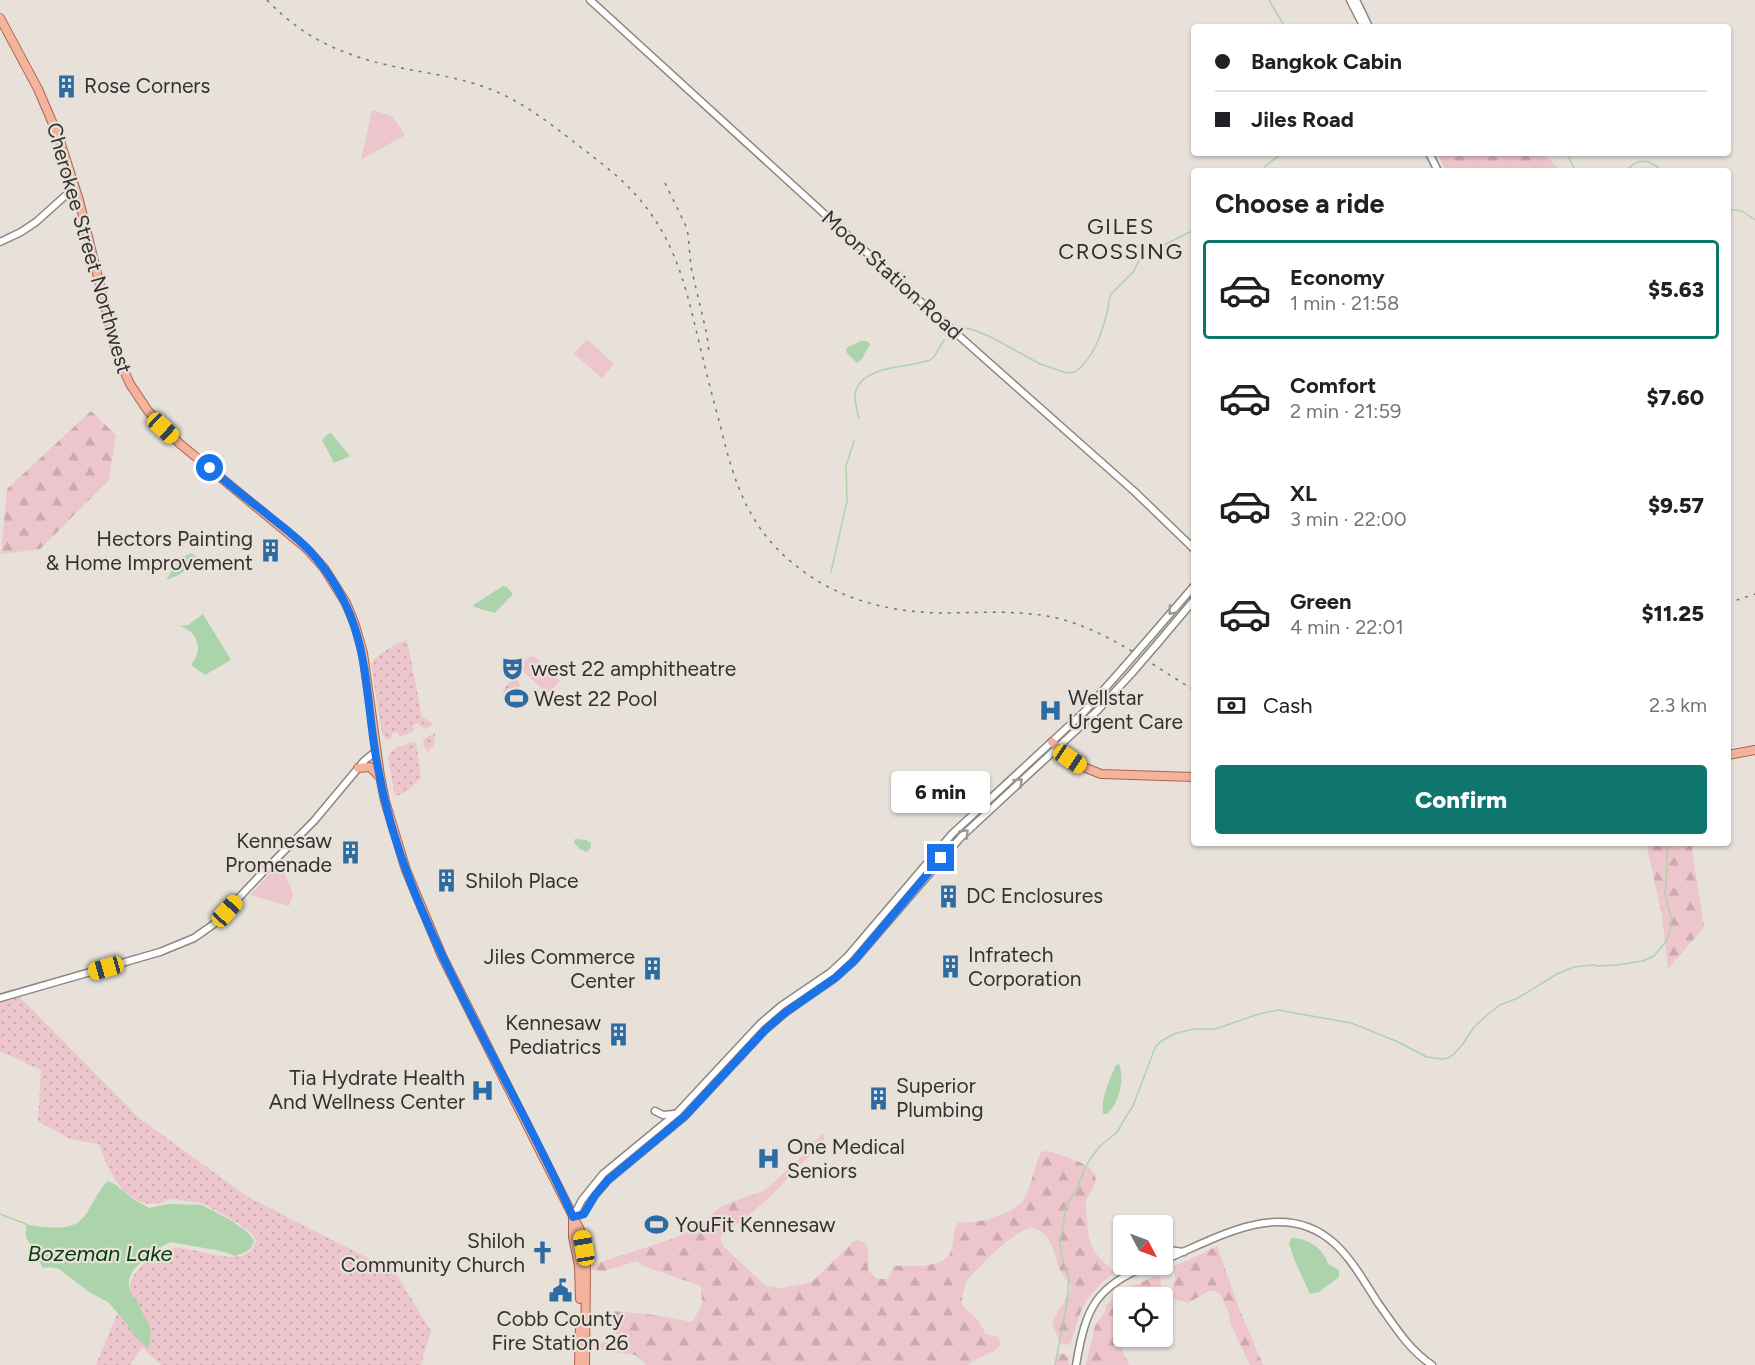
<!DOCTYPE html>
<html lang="en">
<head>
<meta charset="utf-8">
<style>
  :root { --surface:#fff; --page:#f6f6f6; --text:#202124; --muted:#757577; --line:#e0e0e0; --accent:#0f766e }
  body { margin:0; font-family:Figtree,sans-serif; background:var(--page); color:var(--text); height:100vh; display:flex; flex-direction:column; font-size:22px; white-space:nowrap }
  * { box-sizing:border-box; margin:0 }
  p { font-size:20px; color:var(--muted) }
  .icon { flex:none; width:33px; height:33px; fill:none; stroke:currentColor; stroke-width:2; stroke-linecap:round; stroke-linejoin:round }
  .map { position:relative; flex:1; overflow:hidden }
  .panel { position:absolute; left:1191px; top:168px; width:540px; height:678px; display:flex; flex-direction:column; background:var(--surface); border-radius:6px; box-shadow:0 2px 4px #0004 }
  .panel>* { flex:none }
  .top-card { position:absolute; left:1191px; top:24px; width:540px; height:132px; border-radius:6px; box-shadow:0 2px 4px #0004; display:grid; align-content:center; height:132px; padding:0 24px; background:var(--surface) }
  .needle { width:39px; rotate:131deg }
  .tools { position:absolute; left:1113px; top:1215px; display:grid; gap:12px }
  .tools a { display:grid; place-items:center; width:60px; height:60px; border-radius:6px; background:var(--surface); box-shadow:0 2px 4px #0004; font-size:30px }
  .end { position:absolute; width:27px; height:27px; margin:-14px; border:8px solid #1a73e8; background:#fff; box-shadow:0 0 0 3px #fff }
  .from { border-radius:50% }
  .bubble { position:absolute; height:42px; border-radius:6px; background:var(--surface); box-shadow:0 2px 4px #0004; font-size:20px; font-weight:800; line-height:42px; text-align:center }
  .car { position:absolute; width:18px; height:36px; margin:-18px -9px; border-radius:8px; box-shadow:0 0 4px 2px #0007; background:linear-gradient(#f5c518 24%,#345 0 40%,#f5c518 0 76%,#345 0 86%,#f5c518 0) }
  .top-card b { display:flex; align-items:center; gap:21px; height:57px; font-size:22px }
  .top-card b+b { border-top:2px solid var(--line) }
  .top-card i { width:15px; height:15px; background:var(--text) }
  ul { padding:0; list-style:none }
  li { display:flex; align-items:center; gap:18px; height:99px; margin:0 12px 9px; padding:0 12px; border:3px solid transparent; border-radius:6px }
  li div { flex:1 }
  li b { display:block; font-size:22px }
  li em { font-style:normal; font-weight:800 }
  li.current { border-color:var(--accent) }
  li>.icon { width:54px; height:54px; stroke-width:1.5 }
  h2 { padding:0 24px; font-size:27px; line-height:72px }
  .pay { display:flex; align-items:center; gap:15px; height:66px; padding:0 24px; font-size:22px }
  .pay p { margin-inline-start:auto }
  .cta { display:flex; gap:12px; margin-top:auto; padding:12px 24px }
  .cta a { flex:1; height:69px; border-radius:6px; background:var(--accent); color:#fff; font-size:24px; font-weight:800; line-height:69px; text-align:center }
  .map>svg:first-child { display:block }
</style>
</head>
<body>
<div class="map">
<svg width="1755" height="1365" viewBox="0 0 1755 1365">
  <defs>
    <pattern id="grass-dots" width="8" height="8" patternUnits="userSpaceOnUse" patternTransform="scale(1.5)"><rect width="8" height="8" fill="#edc5cd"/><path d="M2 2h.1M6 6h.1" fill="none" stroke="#ccaab0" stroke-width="1.8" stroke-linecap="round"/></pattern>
    <pattern id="forest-firs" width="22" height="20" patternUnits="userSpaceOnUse" patternTransform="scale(1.5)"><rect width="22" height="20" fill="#edc5cd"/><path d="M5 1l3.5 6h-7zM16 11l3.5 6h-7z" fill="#ccaab0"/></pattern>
  </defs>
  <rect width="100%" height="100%" fill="#e7e1da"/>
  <!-- grass -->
  <path fill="url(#grass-dots)" d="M 407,640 L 422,717 L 428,720 L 433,725 L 425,728 L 420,726 L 419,723 L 413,725 L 414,729 L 412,732 L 402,736 L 400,736 L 398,732 L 392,733 L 392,738 L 387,740 L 382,734 L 371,664 C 377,653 394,645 407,640 Z
    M 514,679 L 518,680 L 520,686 L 517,687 L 503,701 C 501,692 506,683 514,679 Z
    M 435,733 L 434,745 L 427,753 L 426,747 L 424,748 L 423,739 Z
    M 413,742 L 416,743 L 421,777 C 416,784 404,794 396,796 L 394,792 L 388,756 L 394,749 Z
    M 12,989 L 139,1118 L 248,1197 L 395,1272 L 431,1331 L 421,1365 L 161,1365 L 142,1347 L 130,1365 L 96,1365 L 122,1302 C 127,1295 129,1289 131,1282 C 136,1268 152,1256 164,1250 C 186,1238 248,1278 256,1240 C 250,1229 235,1221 224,1215 C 215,1211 205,1202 195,1202 C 188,1202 179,1199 172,1199 C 166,1200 160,1204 154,1204 C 123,1204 107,1169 99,1144 L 70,1139 L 38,1121 L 41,1070 L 0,1051 L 0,993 Z"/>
  <!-- forest -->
  <path fill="url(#forest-firs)" d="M 1437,153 L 1543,153 L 1561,171 L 1446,171 Z
    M 91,411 L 116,435 L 109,480 L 40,549 L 1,554 L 7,489 Z
    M 1646,843 L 1691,843 L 1704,927 L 1668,969 L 1662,915 Z
    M 822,1134 L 824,1135 L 824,1140 L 819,1149 L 807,1158 L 771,1196 L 743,1220 L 723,1234 L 720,1238 L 723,1246 L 766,1286 L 782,1288 L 812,1282 L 852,1243 L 857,1240 L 866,1243 L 868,1251 L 868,1270 L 877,1279 L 888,1279 L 894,1266 C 911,1265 945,1270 951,1251 C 954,1242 953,1232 957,1223 L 974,1222 L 986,1220 L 1010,1211 L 1017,1206 L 1023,1201 L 1028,1191 L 1039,1156 L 1042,1152 L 1047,1151 C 1060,1155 1085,1161 1093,1172 C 1101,1183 1088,1192 1086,1202 C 1085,1208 1087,1215 1087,1221 C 1089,1249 1094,1254 1115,1272 C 1085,1296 1081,1306 1071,1342 L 1067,1345 L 1061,1344 C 1057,1338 1055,1330 1052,1323 C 1057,1309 1068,1302 1071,1285 C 1050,1267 1061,1237 1032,1227 C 1008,1235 982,1263 966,1282 C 965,1289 961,1295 962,1302 C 963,1309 970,1312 975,1317 C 980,1321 982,1328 986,1334 L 998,1337 L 1001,1343 C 996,1352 989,1353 981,1357 C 976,1359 972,1362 968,1365 L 645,1365 L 645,1363 L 635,1355 L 591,1348 L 592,1341 L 615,1343 L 618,1336 L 610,1326 L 613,1311 L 655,1315 L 692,1322 L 702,1305 L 701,1286 L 643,1266 L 637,1261 L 604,1271 L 592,1270 L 592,1265 L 672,1239 L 700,1226 L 718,1209 L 731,1202 L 764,1191 L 797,1161 Z
    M 1217,1246 L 1240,1311 L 1263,1365 L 1250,1365 L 1231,1325 L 1229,1314 L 1221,1295 L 1215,1291 L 1209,1291 L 1188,1303 L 1172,1298 C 1170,1284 1179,1284 1173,1266 L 1198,1256 Z
    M 1158,1275 L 1161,1279 L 1161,1287 L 1152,1297 L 1124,1298 L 1121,1347 L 1129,1365 L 1086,1365 L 1095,1326 L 1106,1310 L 1106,1305 L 1128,1288 Z
    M 1057,1353 C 1065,1353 1069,1357 1069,1365 L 1054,1365 Z"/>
  <!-- park -->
  <path fill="#edc5cd" d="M 372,110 L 392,116 L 405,135 L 361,160 Z
    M 587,339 L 614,364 L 602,378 L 574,354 Z
    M 533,655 L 560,681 L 547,694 L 524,672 L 523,662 Z
    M 280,863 L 293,893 L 289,906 L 250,895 Z"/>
  <!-- water -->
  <path fill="#acd4ab" d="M 861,341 L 867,341 L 870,344 L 862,359 L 857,363 L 847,353 L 846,349 L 848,347 Z
    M 331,433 L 350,456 L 334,463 L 322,440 L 328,434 Z
    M 192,553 L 196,557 C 190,569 179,576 166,580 L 180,558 Z
    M 503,586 L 507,587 L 513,594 L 495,613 L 474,607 L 473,605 Z
    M 203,614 L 231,660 L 205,675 L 191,665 C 204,650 198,632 180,626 L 188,625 Z
    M 575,839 L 586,840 L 591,843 L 591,847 L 587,852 L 580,849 L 574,843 Z
    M 1119,1064 C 1125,1079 1119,1104 1107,1114 L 1103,1114 C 1101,1097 1109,1081 1116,1065 Z
    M 107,1181 L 115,1184 L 133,1199 L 149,1208 L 168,1204 L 202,1205 L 232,1221 L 246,1231 L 254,1240 C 253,1250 244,1253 235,1256 L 221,1251 L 170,1242 L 150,1253 L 133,1270 L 129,1280 L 129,1291 L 137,1301 L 150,1328 L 151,1335 L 148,1349 L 133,1334 L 128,1325 L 108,1302 L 89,1292 L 59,1269 L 49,1267 L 43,1268 L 26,1237 L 26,1224 C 33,1226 38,1226 45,1227 C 90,1232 84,1209 107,1181 Z
    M 1291,1238 C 1307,1237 1324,1249 1328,1264 L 1339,1270 L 1339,1277 L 1319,1292 L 1310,1294 L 1294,1259 L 1289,1243 Z"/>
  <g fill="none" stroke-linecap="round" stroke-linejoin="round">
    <!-- stream -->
    <path stroke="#acd4ab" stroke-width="1.5" d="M 1269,0 L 1285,27
      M 1568,153 L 1570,160 L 1576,171
      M 1262,171 L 1266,165 L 1280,155
      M 1626,171 C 1637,158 1649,158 1662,171
      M 1728,209 L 1742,211 L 1755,220
      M 1162,246 L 1194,230
      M 964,328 L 971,329 L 991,337 L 1040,364 L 1067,373 L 1075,372 C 1094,358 1101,335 1107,313 C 1109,306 1108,300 1111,294 L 1134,271 L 1138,262 L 1144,255
      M 859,418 C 857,410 853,399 856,390 C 865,365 909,368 930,360 L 934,357 L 944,340
      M 831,572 L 847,501 L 846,466 L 854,441
      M 0,1214 L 26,1224
      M 1055,1365 L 1067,1303 L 1069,1278 L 1063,1261 L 1060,1244 L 1066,1206 L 1078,1187 L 1084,1170 L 1090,1159 L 1100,1146 L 1117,1132 L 1127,1115 L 1133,1106 L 1155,1048 L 1160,1042 L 1174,1034 L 1193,1029 L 1215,1029 L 1259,1014 L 1278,1010 L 1351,1023 L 1396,1041 L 1427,1057 L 1442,1059 L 1448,1058 L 1454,1054 L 1463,1044 L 1474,1027 L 1487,1015 L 1500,1005 L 1518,998 L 1557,974 L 1574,967 L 1593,965 L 1598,966 L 1616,965 L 1643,961 L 1654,956 L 1665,943 L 1671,929 L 1671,917 L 1665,895 L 1667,868 L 1667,843"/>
    <defs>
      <path id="minor" d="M 590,0 L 922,303 L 1135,492 L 1194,549
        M 1350,0 L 1364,27
        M 1356,0 L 1369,27
        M 1429,153 L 1438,171
        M 0,242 L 21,232 L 36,222 L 75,187
        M 1150,637 L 1194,586
        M 1157,644 L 1194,600
        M 0,998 L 160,952 L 194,938 L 214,924 L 265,870 L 314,821 L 364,761 L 375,752
        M 655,1111 L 663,1115 L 674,1114
        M 573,1217 L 583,1214 L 595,1195 L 608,1180 L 685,1116 L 765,1030 L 786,1012 L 835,978 L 854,961 L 961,837 L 1098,710 L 1132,673
        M 573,1217 L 582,1200 L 603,1174 L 677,1113 L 760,1024 L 781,1006 L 831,972 L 848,956 L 952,834 L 1085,711 L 1123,668
        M 1142,1222 L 1143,1226
        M 1162,1247 L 1168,1250 L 1184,1252
        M 1162,1261 C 1216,1239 1282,1196 1334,1243 C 1352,1259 1365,1283 1378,1303 C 1394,1325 1408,1349 1432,1365
        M 1076,1365 C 1086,1307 1095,1286 1152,1264"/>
      <path id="major" d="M 0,18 L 38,89 L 59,138 L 79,200 L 117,355 L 130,384 L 148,411 L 179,443 L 306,548 L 324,568 L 346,603 L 355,625 L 363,653 L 380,776 L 385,801 L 406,870 L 442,956 L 580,1230 L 586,1267 L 585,1365
        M 1052,742 L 1063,754 L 1081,766 L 1101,774 L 1194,777
        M 1728,755 L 1755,750
        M 358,768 L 370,767 L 379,776
        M 573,1218 L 573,1237 L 579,1266 L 580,1299
        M 579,1365 L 580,1323"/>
    </defs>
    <!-- minor casing -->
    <use href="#minor" stroke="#8c8781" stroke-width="9"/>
    <!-- major casing -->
    <use href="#major" stroke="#ac654c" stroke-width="10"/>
    <!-- minor -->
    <use href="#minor" stroke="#fff" stroke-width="6"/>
    <!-- major -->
    <use href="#major" stroke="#f4b39d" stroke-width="8"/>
    <!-- rail -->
    <path stroke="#77736f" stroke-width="1.5" stroke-dasharray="3 6" stroke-linecap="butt" d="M 267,0 C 307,42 350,58 406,69 C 433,74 461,78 487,88 C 523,101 552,125 583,149 C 601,163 620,177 635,194 C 674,237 685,283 698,338 C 705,367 712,396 720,424 C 735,488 751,535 807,574 C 845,601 893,612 939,613 C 975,613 1012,610 1047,616 C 1102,626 1147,662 1194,690
      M 665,183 L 685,224 L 688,234 L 691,267 L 707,335 L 709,353
      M 1728,603 L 1755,594"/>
    <defs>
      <path id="minor-bridge" d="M 1123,668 L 1150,637
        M 1132,673 L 1157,644"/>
    </defs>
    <!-- minor-bridge casing -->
    <use href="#minor-bridge" stroke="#8c8781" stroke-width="9" stroke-linecap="butt"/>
    <!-- minor-bridge -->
    <use href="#minor-bridge" stroke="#fff" stroke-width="6"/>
  </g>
  <!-- one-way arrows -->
  <defs><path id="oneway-chevron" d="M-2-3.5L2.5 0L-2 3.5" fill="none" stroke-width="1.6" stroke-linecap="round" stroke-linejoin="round" transform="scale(1.5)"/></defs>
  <g stroke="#9a9897">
    <use href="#oneway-chevron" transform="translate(1172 611) rotate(130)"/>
    <use href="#oneway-chevron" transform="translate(1019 782) rotate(-42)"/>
    <use href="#oneway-chevron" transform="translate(965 833) rotate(-45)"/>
  </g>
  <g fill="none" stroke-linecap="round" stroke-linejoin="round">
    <!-- route -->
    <path stroke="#1a73e8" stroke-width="8" d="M 210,468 C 227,483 245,497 263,511 C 283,527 304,542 320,563 C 368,624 364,679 375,751 C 382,797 395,843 412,886 C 457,1000 523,1105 573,1217 L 584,1214 L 595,1195 L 608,1180 L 685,1116 L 765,1030 L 786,1012 L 835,978 L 854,961 L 941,858"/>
  </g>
  <!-- icons -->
  <defs>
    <symbol id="building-bare" viewBox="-9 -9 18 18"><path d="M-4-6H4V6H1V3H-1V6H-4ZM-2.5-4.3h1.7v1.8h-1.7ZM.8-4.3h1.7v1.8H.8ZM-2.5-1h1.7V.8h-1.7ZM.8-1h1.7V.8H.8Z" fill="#2d6ca3" stroke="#e7e1da" stroke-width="2.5" paint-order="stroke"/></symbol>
    <symbol id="theatre-bare" viewBox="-9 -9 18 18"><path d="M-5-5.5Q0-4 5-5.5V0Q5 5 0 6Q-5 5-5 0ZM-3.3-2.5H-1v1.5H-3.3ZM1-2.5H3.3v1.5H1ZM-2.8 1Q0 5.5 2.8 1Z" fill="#2d6ca3" stroke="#e7e1da" stroke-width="2.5" paint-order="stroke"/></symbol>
    <symbol id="stadium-bare" viewBox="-9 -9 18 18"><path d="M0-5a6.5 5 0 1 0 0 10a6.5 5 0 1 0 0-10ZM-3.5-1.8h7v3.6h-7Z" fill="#2d6ca3" stroke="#e7e1da" stroke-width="2.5" paint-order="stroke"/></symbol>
    <symbol id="hospital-bare" viewBox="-9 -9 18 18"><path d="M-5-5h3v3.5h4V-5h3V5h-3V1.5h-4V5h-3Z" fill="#2d6ca3" stroke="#e7e1da" stroke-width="2.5" paint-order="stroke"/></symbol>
    <symbol id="church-bare" viewBox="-9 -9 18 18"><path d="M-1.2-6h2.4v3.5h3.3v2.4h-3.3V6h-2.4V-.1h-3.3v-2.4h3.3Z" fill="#2d6ca3" stroke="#e7e1da" stroke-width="2.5" paint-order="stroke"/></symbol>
    <symbol id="civic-bare" viewBox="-9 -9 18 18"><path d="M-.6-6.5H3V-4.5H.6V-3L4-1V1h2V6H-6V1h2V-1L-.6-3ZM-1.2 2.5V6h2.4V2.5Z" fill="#2d6ca3" stroke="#e7e1da" stroke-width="2.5" paint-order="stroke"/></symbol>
  </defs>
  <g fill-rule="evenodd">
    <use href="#building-bare" x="50" y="70" width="33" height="33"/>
    <use href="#building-bare" x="254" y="534" width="33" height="33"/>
    <use href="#theatre-bare" x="496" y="652" width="33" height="33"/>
    <use href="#stadium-bare" x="500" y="682" width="33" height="33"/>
    <use href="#hospital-bare" x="1034" y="694" width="33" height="33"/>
    <use href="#building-bare" x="334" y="836" width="33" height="33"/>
    <use href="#building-bare" x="430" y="864" width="33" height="33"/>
    <use href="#building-bare" x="932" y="880" width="33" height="33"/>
    <use href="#building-bare" x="934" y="950" width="33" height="33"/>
    <use href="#building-bare" x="636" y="952" width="33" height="33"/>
    <use href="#building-bare" x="602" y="1018" width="33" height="33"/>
    <use href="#hospital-bare" x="466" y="1074" width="33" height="33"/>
    <use href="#building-bare" x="862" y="1082" width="33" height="33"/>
    <use href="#hospital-bare" x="752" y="1142" width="33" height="33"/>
    <use href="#stadium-bare" x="640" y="1208" width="33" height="33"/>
    <use href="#church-bare" x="526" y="1236" width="33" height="33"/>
    <use href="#civic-bare" x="544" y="1274" width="33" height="33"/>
  </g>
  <g text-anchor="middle" stroke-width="4.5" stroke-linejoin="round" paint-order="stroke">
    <!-- poi labels -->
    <g font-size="21" fill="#34312f" stroke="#e7e1da" text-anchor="start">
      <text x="84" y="93">Rose Corners</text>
      <text x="253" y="546" text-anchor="end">Hectors Painting<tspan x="253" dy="24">&amp; Home Improvement</tspan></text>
      <text x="531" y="676">west 22 amphitheatre</text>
      <text x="1068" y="705">Wellstar<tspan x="1068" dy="24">Urgent Care</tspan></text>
      <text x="534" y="706">West 22 Pool</text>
      <text x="332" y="848" text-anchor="end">Kennesaw<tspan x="332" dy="24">Promenade</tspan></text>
      <text x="465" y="888">Shiloh Place</text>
      <text x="966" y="903">DC Enclosures</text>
      <text x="968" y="962">Infratech<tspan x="968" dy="24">Corporation</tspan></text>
      <text x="635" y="964" text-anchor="end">Jiles Commerce<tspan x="635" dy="24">Center</tspan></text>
      <text x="601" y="1030" text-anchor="end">Kennesaw<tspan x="601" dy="24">Pediatrics</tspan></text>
      <text x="465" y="1085" text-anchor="end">Tia Hydrate Health<tspan x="465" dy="24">And Wellness Center</tspan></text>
      <text x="896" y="1093">Superior<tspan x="896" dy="24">Plumbing</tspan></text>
      <text x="787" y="1154">One Medical<tspan x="787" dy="24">Seniors</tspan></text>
      <text x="675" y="1232">YouFit Kennesaw</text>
      <text x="525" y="1248" text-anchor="end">Shiloh<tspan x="525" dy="24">Community Church</tspan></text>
      <text x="560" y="1326" text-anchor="middle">Cobb County<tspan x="560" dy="24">Fire Station 26</tspan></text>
    </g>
    <!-- street labels -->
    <g font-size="21" fill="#34312f" stroke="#e7e1da">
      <text transform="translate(89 248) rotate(74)" y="7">Cherokee Street Northwest</text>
      <text transform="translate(892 275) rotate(42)" y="7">Moon Station Road</text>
    </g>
    <!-- neighbourhood labels -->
    <g font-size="22" letter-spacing="1.5" fill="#312d28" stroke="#e7e1da">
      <text x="1121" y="234">GILES<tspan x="1121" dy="25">CROSSING</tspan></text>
    </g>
    <!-- water labels -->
    <g font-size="22" font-style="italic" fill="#013d06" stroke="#e7e1da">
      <text x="100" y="1261">Bozeman Lake</text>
    </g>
  </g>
</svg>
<div class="tools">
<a><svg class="needle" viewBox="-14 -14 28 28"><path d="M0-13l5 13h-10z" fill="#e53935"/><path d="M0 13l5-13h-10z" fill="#757577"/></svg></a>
<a><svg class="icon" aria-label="locate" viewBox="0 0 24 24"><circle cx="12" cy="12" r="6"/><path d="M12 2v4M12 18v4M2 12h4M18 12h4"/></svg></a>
</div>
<i class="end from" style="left:210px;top:468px"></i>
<i class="end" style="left:941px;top:858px"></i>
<div class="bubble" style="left:891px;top:771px;width:99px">6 min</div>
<i class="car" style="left:163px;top:428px;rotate:133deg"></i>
<i class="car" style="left:1070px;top:759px;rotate:124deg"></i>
<i class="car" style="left:227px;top:911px;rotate:42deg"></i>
<i class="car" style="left:106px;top:968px;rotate:254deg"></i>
<i class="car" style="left:584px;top:1248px;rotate:350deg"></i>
<div class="top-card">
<b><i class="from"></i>Bangkok Cabin</b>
<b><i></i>Jiles Road</b>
</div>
<section class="panel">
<h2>Choose a ride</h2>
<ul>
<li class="current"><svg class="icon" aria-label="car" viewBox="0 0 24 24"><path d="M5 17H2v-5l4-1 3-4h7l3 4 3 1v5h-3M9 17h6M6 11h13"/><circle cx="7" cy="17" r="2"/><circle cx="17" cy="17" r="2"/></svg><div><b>Economy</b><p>1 min · 21:58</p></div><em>$5.63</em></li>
<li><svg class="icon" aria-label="car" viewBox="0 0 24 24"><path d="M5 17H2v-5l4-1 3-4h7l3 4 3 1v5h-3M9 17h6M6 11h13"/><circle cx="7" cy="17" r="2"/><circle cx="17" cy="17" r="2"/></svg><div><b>Comfort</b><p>2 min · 21:59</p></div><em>$7.60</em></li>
<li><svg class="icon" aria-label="car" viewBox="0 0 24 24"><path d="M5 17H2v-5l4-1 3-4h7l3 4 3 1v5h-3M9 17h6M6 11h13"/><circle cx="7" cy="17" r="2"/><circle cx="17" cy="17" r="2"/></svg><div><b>XL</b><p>3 min · 22:00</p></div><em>$9.57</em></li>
<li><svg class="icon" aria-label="car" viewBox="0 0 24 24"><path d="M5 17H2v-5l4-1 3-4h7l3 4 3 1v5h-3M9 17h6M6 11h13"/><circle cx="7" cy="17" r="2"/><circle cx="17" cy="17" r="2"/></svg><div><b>Green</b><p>4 min · 22:01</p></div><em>$11.25</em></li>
</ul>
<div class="pay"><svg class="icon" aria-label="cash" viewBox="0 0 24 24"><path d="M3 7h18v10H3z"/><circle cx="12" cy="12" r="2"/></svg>Cash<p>2.3 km</p></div>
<div class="cta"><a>Confirm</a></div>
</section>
</div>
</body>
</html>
